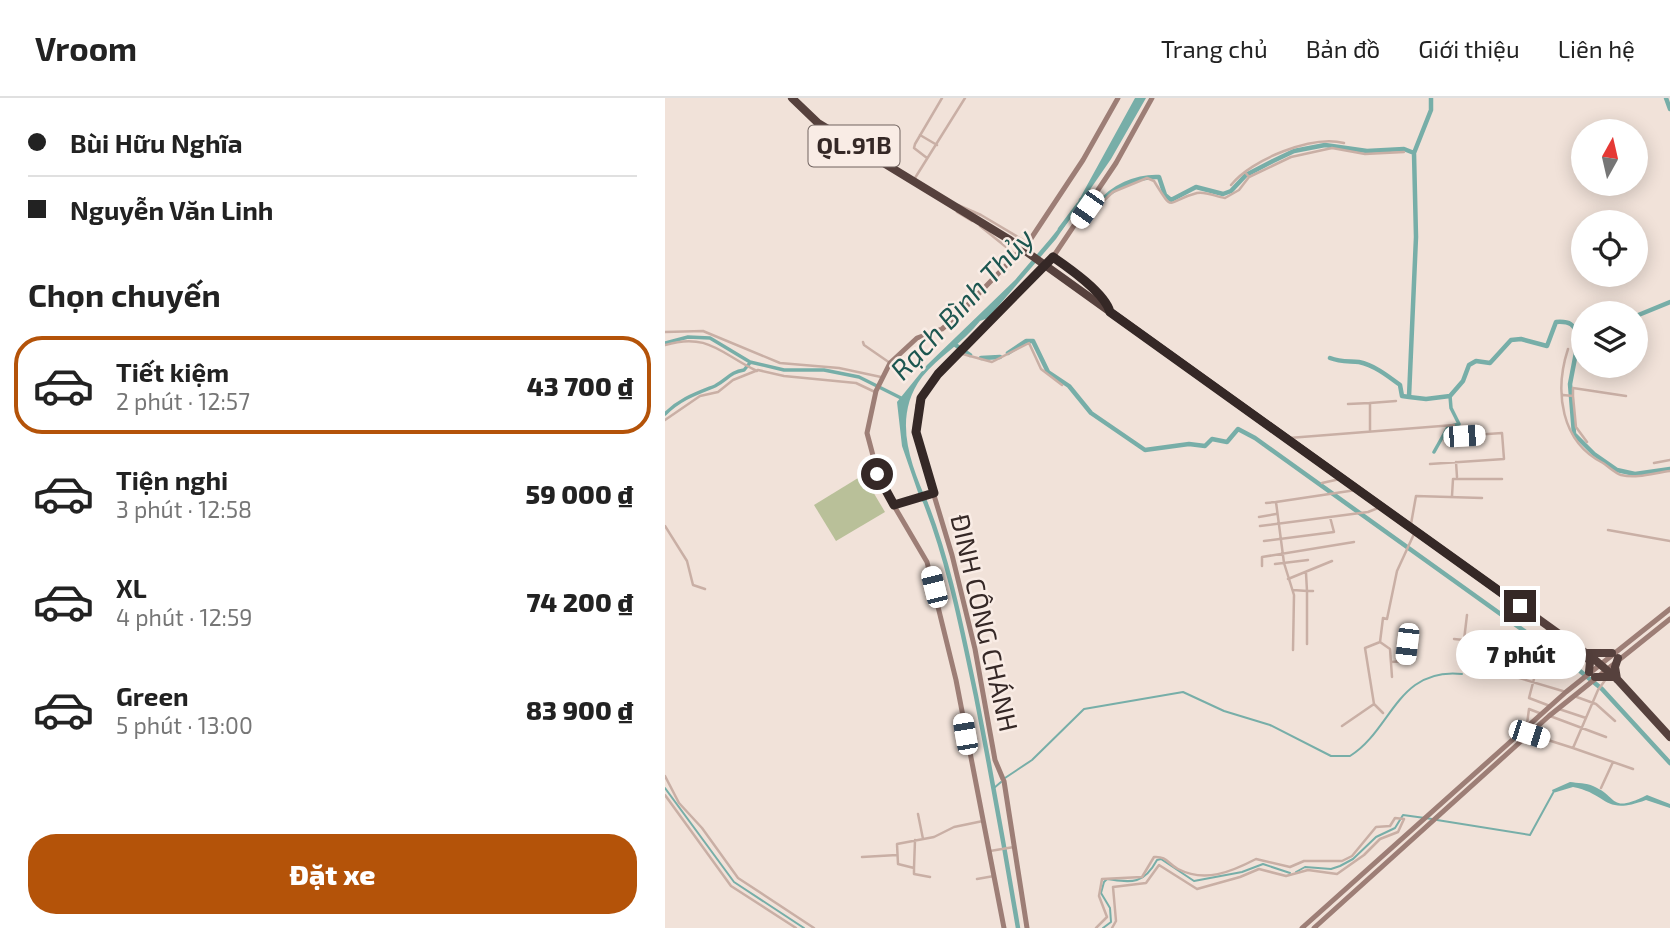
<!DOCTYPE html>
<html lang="vi">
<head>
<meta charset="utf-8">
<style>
  :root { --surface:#fff; --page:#f6f6f6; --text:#222; --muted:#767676; --line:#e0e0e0; --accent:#b45309 }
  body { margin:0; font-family:"Exo 2",sans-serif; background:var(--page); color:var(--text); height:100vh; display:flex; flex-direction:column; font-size:26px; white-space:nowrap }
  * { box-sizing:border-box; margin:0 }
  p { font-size:23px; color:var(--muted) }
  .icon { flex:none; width:38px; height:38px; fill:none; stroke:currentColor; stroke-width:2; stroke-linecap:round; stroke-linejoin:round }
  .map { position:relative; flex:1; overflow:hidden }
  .details { display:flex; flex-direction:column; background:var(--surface); width:665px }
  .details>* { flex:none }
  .banner { display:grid; align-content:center; height:154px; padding:0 28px; background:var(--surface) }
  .needle { width:46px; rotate:8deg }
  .controls { position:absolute; left:906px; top:21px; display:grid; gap:14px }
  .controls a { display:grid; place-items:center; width:77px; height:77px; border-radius:50%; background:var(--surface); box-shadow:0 4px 18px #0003; font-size:35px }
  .end { position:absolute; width:32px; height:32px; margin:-16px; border:9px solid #352826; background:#fff; box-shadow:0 0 0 4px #fff }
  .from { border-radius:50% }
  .bubble { position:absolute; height:49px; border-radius:24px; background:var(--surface); box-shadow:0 4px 18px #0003; font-size:23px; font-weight:800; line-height:49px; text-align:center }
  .car { position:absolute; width:21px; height:42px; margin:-21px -10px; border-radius:9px; box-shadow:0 0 5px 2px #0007; background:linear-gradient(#fff 24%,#345 0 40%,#fff 0 76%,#345 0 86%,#fff 0) }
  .banner b { display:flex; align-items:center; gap:24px; height:66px; font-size:26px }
  .banner b+b { border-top:2px solid var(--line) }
  .banner i { width:18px; height:18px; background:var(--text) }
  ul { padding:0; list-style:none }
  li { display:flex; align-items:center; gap:21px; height:98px; margin:0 14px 10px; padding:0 14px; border:4px solid transparent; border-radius:28px }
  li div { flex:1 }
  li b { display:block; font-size:26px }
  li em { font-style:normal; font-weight:800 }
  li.current { border-color:var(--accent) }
  li>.icon { width:63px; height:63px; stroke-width:1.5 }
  h2 { padding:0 28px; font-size:32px; line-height:84px }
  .cta { display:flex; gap:14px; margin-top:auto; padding:14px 28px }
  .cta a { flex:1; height:80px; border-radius:28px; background:var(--accent); color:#fff; font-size:28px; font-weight:800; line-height:80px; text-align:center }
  header { display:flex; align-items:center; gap:42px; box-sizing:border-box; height:98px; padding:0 35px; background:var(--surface); border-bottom:2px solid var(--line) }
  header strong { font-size:33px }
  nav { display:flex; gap:38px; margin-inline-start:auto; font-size:24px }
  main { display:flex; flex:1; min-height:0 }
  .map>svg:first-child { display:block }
</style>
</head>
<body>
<header>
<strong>Vroom</strong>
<nav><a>Trang chủ</a><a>Bản đồ</a><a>Giới thiệu</a><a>Liên hệ</a></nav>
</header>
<main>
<section class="details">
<div class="banner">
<b><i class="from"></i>Bùi Hữu Nghĩa</b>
<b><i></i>Nguyễn Văn Linh</b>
</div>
<h2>Chọn chuyến</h2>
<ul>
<li class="current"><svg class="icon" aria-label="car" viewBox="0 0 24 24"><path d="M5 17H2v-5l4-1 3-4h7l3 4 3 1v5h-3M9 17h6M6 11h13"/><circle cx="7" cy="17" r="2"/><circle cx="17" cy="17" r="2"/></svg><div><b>Tiết kiệm</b><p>2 phút · 12:57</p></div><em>43 700 ₫</em></li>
<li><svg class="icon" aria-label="car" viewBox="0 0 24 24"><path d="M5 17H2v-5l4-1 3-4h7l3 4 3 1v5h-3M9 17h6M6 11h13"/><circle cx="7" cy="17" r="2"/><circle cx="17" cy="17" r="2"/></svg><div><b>Tiện nghi</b><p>3 phút · 12:58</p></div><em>59 000 ₫</em></li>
<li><svg class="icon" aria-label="car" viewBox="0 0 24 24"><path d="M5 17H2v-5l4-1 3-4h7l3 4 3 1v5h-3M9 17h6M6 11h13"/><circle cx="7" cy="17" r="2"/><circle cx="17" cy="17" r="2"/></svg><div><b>XL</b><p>4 phút · 12:59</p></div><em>74 200 ₫</em></li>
<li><svg class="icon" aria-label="car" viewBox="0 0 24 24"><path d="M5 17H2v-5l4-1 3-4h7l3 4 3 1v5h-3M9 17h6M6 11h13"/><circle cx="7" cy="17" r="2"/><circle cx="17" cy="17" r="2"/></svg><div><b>Green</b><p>5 phút · 13:00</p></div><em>83 900 ₫</em></li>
</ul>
<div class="cta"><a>Đặt xe</a></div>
</section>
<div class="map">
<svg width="1005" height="830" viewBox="0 0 1005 830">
  <rect width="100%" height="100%" fill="#f1e2d9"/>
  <!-- green -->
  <path fill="#b9c099" d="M 198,377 L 220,414 L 171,443 L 149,407 Z"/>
  <!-- water -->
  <path fill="#77aea8" d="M 470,0 L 481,0 L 446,61 L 391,141 L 323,220 L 315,223 C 299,244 273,259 257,279 C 227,319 245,365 263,406 L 256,403 L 237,348 L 232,304 L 262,267 L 350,182 L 385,141 L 409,111 Z
    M 905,684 C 912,685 922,685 928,688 C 954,699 944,716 982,697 L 1005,706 L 1005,710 L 981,702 C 938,718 944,696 908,689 L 888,695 L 887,692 Z"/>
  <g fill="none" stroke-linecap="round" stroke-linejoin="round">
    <!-- stream -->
    <path stroke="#77aea8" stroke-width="2" d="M 340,680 L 367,662 L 419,611 L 518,594 L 559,613 L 605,627 L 666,658 L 685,658 C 727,632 732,569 797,576
      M 0,690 L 69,784 L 139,830
      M 329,690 L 336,684
      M 772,722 L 865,737 L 888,695
      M 631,774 L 640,769 L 666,771 L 675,768 L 688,761 L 711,739 L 730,730 L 738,717 L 767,721
      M 438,830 L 446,824 L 445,810 L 436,795 L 439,784 L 442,781 C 468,785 479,786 492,762 L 496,761 L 529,783 L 577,774 L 598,766 L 625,775"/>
    <!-- canal -->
    <path stroke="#77aea8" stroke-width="3.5" d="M 0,245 L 23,239 L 45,240 L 85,264 L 119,272 L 159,272 L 194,279 L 236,300
      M 0,316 C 15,301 30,296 50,288 C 62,282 65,274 79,272 L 84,266
      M 769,354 L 783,329 L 794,326 L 786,310 L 785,298"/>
    <!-- river -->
    <path stroke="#77aea8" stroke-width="4.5" d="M 1001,0 L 1005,11
      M 749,55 L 751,139 L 744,299 L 761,301 L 785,298 L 798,283 L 804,267 L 811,263 L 825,265 L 846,242 L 856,241 L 882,248 L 891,224 C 905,223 909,226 914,239
      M 416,102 L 424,107 L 433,107 C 447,89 471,78 494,79 L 500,97 L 506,102 L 531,89 L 558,96 L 566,93 L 581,77 L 608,63 L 629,53 L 660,47 L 702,53 L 739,51 L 749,55 L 766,12 L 766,0
      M 395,131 L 413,107
      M 971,218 L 1005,204
      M 919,238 L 914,239 L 905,286 L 909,336 L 929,356 L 952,372 L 970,376 L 1005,371
      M 289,246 L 305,257
      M 343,255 L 361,243 L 368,243 L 383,274 L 404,288 L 426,315 L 480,352 L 524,346 L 540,348 L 547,341 L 562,344 L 573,331 L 590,340 L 915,573 L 937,591 L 1005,665
      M 316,260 L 335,259
      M 665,260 C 675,264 683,263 694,264 C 709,267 723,278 735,287 L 737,298 L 744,299
      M 259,401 C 284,463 297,532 311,598 C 326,675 340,752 353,830"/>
    <!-- street -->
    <path stroke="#c9afa5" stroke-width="2.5" d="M 255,37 L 272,47
      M 262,60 L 249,50 L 250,46 L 277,0
      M 584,79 L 626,59 L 667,50 L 700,56 L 739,54
      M 250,80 L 300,0
      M 566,87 C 587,61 647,37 679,45
      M 293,107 L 316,117 L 363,145
      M 422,111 L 434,107 L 448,94 L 482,80 L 489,83 C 510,117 500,103 532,95 C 541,93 551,99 560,100 L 574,92 L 584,79 L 580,74
      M 292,114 L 307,123
      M 315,128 L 351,157
      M 388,159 L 402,167 L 444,210
      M 0,234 L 38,233 L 115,265 L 174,270 L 216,279
      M 198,244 L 199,247 L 225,265
      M 0,247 C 43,234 56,256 92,273
      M 903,251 C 889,294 896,344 938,365 C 944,369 950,375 956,377 C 972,381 989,375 1005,373
      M 294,255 L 327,264 L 364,245 L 376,271 L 397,287
      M 898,297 L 908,298 L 908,290 L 961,298
      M 908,298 L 911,329 L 922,344
      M 683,306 L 705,305
      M 0,322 L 35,298 L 53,294 L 68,282 L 93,272 L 119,278 L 191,285 L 210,294
      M 705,332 L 705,305 L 731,303
      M 624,340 L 789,327
      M 791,364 L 792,379
      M 989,365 L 1005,362
      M 765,366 L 839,361 L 837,335 L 780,339
      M 657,385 L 675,381
      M 787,398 L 788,381 L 837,381
      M 601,405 L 611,404
      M 229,407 L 269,395
      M 594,419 L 611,416
      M 746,426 L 751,398 L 817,400
      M 0,428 L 22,463 L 28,487 L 40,491
      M 595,428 L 703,414 L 713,410
      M 943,432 L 1005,443
      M 599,443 L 669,434 L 665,419
      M 610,466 L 643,462
      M 597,468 L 597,459 L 689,444
      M 641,475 L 642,493 L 648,493
      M 623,481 L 667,463
      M 628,492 L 642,493 L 642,546
      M 882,531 L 864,600 L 885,608
      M 789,541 L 799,542 L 802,517
      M 715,544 L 725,551 L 727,579
      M 628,552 L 629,497 L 619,465 L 611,404 L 691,392
      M 726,564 L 740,563 L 742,544 L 735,542
      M 834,574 L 901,594
      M 909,598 L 931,606 L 950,623
      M 709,606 L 718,615
      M 894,611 L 921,620
      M 885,618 L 941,639
      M 862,626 L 864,611 L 877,616
      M 677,628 L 709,606 L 700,550 L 715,544 L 718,520 L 722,521 L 732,473 L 749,436
      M 864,636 L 908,650 L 933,592 L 941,581
      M 908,650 L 968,671
      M 0,678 L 14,705 L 37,730 L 73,780 L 149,830
      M 936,690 L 948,664
      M 0,697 L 66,788 L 131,830
      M 253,716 L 258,741
      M 325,753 L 349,749
      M 197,759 L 232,757
      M 249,770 L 250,742
      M 265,779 L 249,776 L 249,770 L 233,766 L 232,746 L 269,739 L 289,729 L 318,723
      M 312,781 L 329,778
      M 431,830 L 442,819 L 434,798 L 437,781 L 477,779 L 489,759 C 502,758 503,766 513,771 C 540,785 566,774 591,761 L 625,769 L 639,763 L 677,763 L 687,758 L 711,729 L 725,728 L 730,720 L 739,721 L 733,734 L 715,741 L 699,757 L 672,776 L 643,772 L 621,778 L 594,771 L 575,779 L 532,791 L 494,767 L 481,785 L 448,789 L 451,823 L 447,830"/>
    <!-- secondary -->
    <path stroke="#9d7e76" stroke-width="5" d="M 338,681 L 330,662 L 310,551 L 287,457 L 252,341 L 253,307 L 273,276 L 388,159 L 451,65 L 487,0
      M 339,683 L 362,830
      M 339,830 L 291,582 L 262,464 L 215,384 L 202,335 L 211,293 L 225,265 L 252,240 L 277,231 L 290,220 L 363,145 L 418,62 L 453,0
      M 637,830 L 901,594 L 1005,511
      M 649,830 L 884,618 L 1005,521"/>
    <!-- highway -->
    <path stroke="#56413d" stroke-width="8" d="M 127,0 L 153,25 L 345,142 L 929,561 L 952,581 L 1005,639
      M 922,555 L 947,555
      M 921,557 L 925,564 L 924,574
      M 930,579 L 947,579
      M 952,581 L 950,569 L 953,560"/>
  </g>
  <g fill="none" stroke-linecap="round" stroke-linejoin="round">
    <!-- route -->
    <path stroke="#352826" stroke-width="9" d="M 212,376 L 229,407 L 269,395 L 251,334 L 256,300 L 273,276 L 388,159 C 404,170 440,195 445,214 L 855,508"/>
  </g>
  <g text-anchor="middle" stroke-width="5" stroke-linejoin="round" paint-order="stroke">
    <!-- shield labels -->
    <rect fill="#f9ece5" stroke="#70635f" stroke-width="2" x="143.5" y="27.5" width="91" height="41" rx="5"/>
    <g font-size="24" font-weight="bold" fill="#352826">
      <text x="189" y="56">QL.91B</text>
    </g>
    <!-- street labels -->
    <g font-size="26" fill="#352826" stroke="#f9ece5">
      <text transform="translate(319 525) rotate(77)" y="9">ĐINH CÔNG CHÁNH</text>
    </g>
    <!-- water labels -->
    <g font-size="28" font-style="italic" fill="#1c5650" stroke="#f9ece5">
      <text transform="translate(297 206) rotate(-47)" y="10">Rạch Bình Thủy</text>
    </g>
  </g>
</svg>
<div class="controls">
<a><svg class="needle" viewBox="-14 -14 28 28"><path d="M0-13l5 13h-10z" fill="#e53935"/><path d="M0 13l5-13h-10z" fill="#767676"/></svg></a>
<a><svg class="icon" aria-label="locate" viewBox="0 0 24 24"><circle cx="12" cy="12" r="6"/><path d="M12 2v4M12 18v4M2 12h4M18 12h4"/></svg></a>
<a><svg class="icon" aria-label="layers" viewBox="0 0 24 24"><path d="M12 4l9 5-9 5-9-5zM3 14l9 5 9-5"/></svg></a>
</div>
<i class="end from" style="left:212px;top:376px"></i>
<i class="end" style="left:855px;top:508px"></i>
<div class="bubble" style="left:791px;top:532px;width:130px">7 phút</div>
<i class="car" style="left:422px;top:111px;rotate:215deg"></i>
<i class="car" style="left:799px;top:338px;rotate:86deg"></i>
<i class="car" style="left:269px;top:489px;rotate:346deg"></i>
<i class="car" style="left:742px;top:546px;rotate:187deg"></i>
<i class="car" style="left:300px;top:636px;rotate:350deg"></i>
<i class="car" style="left:864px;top:636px;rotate:108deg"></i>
</div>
</main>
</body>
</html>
